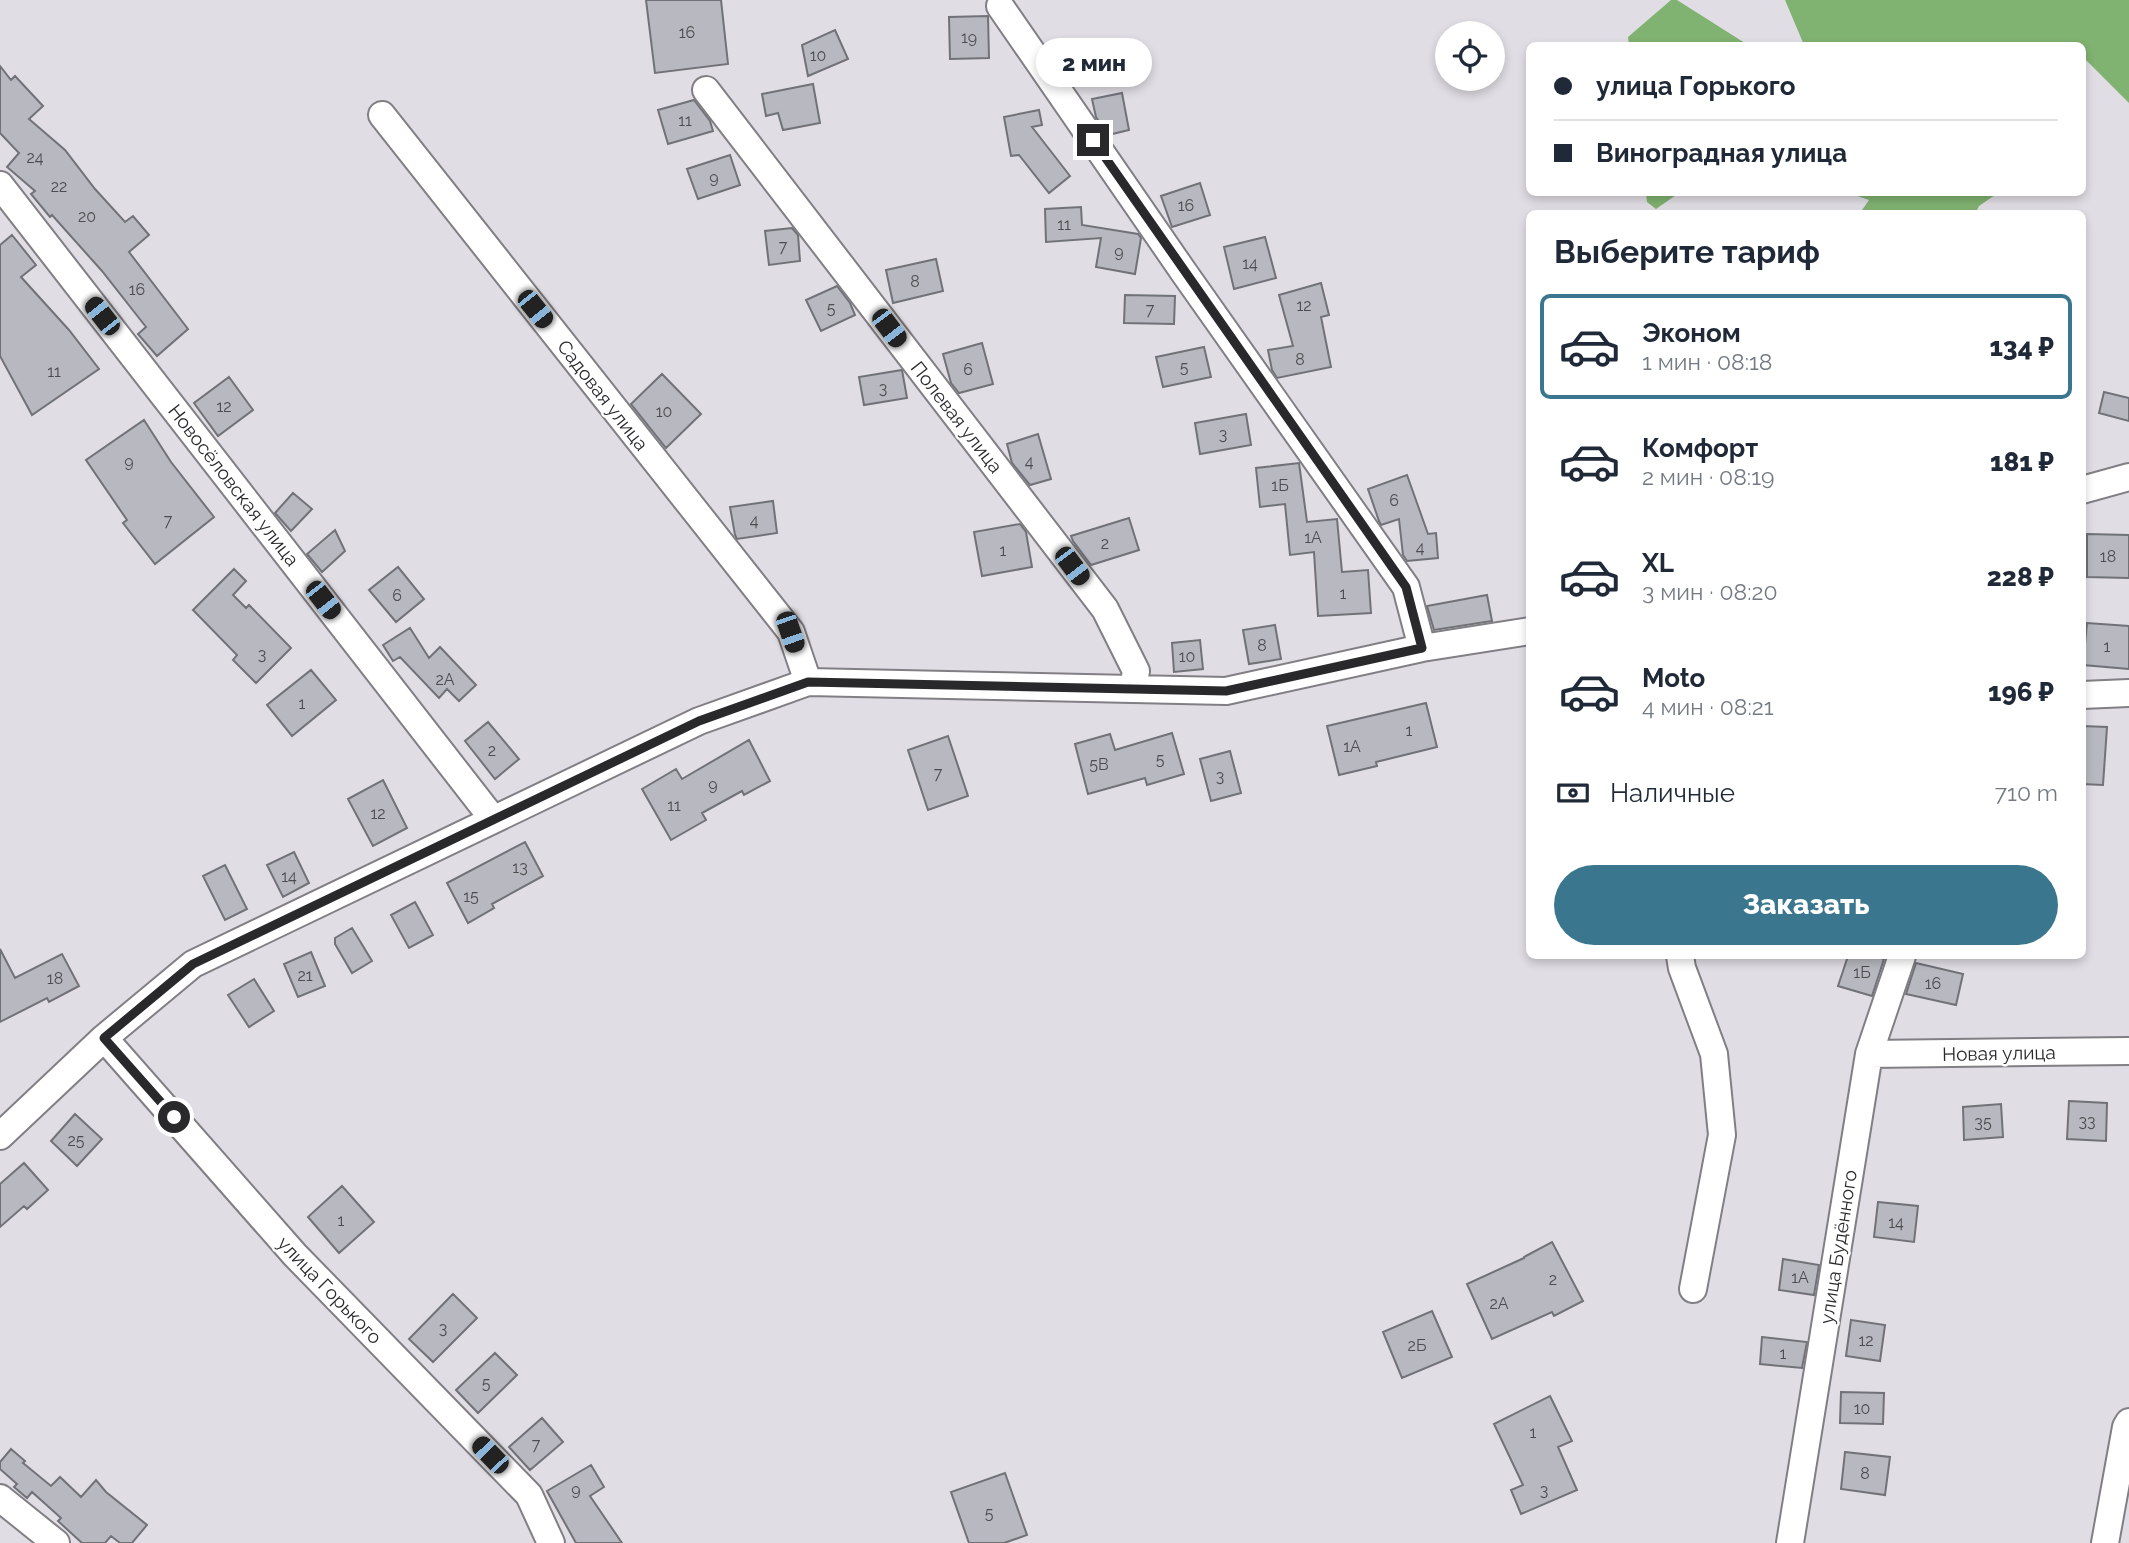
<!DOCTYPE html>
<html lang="ru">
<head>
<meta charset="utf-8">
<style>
  :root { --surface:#fff; --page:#f2f2f3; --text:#1f2937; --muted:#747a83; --line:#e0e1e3; --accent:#3a778e }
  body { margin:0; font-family:Raleway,sans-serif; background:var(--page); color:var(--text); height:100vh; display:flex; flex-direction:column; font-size:26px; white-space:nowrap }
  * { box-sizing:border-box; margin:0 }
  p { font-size:23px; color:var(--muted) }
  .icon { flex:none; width:38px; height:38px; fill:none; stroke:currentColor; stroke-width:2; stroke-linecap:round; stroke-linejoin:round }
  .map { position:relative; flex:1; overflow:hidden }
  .sheet { position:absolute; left:1526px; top:210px; width:560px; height:749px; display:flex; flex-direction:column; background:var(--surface); border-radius:10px; box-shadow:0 4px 10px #0003 }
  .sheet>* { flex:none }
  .top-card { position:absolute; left:1526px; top:42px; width:560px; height:154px; border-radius:10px; box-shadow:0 4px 10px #0003; display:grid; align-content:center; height:154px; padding:0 28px; background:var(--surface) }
  .tools { position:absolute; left:1435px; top:21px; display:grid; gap:14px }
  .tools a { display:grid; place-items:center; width:70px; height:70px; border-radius:50%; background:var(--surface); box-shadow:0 4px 10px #0003; font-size:35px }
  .end { position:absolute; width:32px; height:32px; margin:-16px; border:9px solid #29282b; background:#fff; box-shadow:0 0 0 4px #fff }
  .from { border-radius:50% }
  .bubble { position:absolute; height:49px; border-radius:24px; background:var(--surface); box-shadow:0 4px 10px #0003; font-size:23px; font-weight:800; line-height:49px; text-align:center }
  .car { position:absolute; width:21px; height:42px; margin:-21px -10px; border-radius:9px; box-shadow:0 0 5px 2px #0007; background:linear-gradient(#222 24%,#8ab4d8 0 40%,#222 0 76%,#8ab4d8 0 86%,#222 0) }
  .top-card b { display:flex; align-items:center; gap:24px; height:66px; font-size:26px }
  .top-card b+b { border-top:2px solid var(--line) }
  .top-card i { width:18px; height:18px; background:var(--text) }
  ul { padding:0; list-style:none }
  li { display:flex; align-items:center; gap:21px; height:105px; margin:0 14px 10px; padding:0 14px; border:4px solid transparent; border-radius:10px }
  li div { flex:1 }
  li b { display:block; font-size:26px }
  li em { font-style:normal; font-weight:800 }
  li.selected { border-color:var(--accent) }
  li>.icon { width:63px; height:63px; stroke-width:1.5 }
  h2 { padding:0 28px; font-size:32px; line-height:84px }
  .pay { display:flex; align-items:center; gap:18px; height:77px; padding:0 28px; font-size:26px }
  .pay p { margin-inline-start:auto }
  .primary-button { display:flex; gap:14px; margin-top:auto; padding:14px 28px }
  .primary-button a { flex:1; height:80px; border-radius:42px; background:var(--accent); color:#fff; font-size:28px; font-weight:800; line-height:80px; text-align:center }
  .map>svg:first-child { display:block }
</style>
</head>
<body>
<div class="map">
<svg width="2129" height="1543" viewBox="0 0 2129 1543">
  <rect width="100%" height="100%" fill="#e0dde4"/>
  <!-- forest -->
  <path fill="#80b271" d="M 1671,0 L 1677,0 L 1748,45 L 1629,45 L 1628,37 Z
    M 1785,0 L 2129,0 L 2129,103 L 2083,57 L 2082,46 L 1804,45 Z
    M 1646,193 L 1646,192 L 1679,193 L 1656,209 L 1647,202 Z
    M 1849,193 L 1998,193 L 1979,206 L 1975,214 L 1860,213 L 1869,200 Z"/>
  <!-- building -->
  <path fill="#b8b9c0" stroke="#717278" stroke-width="2" d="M 646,0 L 721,0 L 728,64 L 655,73 Z
    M 988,16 L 989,58 L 950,59 L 949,17 Z
    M 835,30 L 848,59 L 808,76 L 802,45 Z
    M 1100,42 L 1110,65 L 1076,80 L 1066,56 Z
    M 0,66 L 11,80 L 15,76 L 43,106 L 29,119 L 65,150 L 95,189 L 125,222 L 133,216 L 149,235 L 129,252 L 188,329 L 157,356 L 138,334 L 146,327 L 102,271 L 52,215 L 50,217 L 31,194 L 35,191 L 7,167 L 19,153 L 0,133 Z
    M 813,84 L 820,123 L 783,130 L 778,113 L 766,116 L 762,94 Z
    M 1122,93 L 1129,130 L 1108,135 L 1096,117 L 1092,99 Z
    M 694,100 L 710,121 L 713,131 L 668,144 L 658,110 Z
    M 1039,110 L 1042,125 L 1032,127 L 1070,176 L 1049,193 L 1019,155 L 1011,156 L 1004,117 Z
    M 730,155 L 740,185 L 698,199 L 687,169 Z
    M 1200,183 L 1210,215 L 1172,227 L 1161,196 Z
    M 1081,207 L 1082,225 L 1138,234 L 1141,238 L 1135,274 L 1096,267 L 1101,238 L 1046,242 L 1045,209 Z
    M 792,228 L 798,235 L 800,261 L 769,265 L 765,231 Z
    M 12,235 L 36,265 L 21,277 L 69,330 L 99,369 L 32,415 L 0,356 L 0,245 Z
    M 1265,237 L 1276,278 L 1234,289 L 1224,247 Z
    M 936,259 L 943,291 L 893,303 L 886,270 Z
    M 1321,283 L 1329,315 L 1321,317 L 1331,367 L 1277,378 L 1272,370 L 1268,350 L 1293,346 L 1279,295 Z
    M 837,286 L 850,303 L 855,315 L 821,331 L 806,300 Z
    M 1125,295 L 1175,296 L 1174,324 L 1124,323 Z
    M 982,343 L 993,384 L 959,393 L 951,383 L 943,354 Z
    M 1204,347 L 1211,377 L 1163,387 L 1156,357 Z
    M 902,370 L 907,398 L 864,405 L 859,377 Z
    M 662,374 L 701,414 L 666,448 L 631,404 Z
    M 229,377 L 253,410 L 218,436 L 194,403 Z
    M 2104,392 L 2129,398 L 2129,421 L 2099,413 Z
    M 1246,414 L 1251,445 L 1200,454 L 1195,423 Z
    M 144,420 L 171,462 L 214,517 L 155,564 L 123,523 L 127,520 L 86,460 Z
    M 1038,434 L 1051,479 L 1030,485 L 1012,463 L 1007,444 Z
    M 1299,463 L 1307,522 L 1337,519 L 1342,572 L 1368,570 L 1371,613 L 1318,616 L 1314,552 L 1290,555 L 1285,504 L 1260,507 L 1256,468 Z
    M 1407,475 L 1428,534 L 1436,533 L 1438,558 L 1407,561 L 1403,555 L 1399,519 L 1381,525 L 1379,521 L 1368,489 Z
    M 293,493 L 312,509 L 291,531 L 275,513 Z
    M 773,501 L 777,533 L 737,539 L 735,535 L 730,507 Z
    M 1129,518 L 1139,550 L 1091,565 L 1073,541 L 1071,536 Z
    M 1020,524 L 1026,532 L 1032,567 L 982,576 L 974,532 Z
    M 335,530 L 345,551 L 322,572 L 307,554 Z
    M 2087,534 L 2129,535 L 2129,578 L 2087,577 Z
    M 398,567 L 424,599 L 396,622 L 369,590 Z
    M 234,569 L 246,581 L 233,595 L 246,608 L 249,605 L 291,648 L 256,683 L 233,660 L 237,655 L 193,610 Z
    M 1487,595 L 1492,621 L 1434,630 L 1427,606 Z
    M 2087,623 L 2129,626 L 2129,669 L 2083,665 Z
    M 1275,625 L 1281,659 L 1249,664 L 1243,630 Z
    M 410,628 L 429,658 L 440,647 L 476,685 L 459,701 L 447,689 L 439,698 L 400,657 L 393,661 L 383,645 Z
    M 1200,640 L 1203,669 L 1174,672 L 1172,643 Z
    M 311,670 L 336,700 L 292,736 L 267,705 Z
    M 1426,703 L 1437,747 L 1376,762 L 1377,766 L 1339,775 L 1327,726 Z
    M 488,722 L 519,759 L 495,779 L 465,741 Z
    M 2082,726 L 2107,727 L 2103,785 L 2082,784 Z
    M 1172,733 L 1184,774 L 1147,785 L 1145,778 L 1088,794 L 1075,744 L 1110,734 L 1115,750 Z
    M 948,736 L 968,796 L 928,810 L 908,750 Z
    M 749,740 L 770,781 L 744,795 L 742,791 L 702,813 L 706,820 L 671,840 L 642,789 L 676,769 L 682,779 Z
    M 1230,751 L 1241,793 L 1211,801 L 1200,759 Z
    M 383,780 L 407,828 L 373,846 L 348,799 Z
    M 525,842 L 543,876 L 492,904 L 494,908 L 468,923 L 447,883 Z
    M 294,852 L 309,883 L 283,897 L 267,865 Z
    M 225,865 L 247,909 L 225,920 L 203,876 Z
    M 415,902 L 433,935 L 409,948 L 391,915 Z
    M 352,928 L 372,961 L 352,973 L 335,944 L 335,938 Z
    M 0,949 L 15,978 L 62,954 L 79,986 L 49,1002 L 47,998 L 0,1022 Z
    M 311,952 L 325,986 L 298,997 L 284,964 Z
    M 1848,956 L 1874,956 L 1884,959 L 1872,996 L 1838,986 Z
    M 1916,963 L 1963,974 L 1956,1005 L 1906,994 Z
    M 254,979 L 274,1011 L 249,1027 L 228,995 Z
    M 2069,1101 L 2107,1103 L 2106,1141 L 2067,1139 Z
    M 2001,1104 L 2003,1137 L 1964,1140 L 1963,1107 Z
    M 75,1114 L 102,1139 L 77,1166 L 51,1141 Z
    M 24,1163 L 48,1190 L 27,1209 L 24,1206 L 0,1227 L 0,1184 Z
    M 342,1186 L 374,1222 L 339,1253 L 308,1217 Z
    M 1878,1202 L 1918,1206 L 1914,1242 L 1874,1237 Z
    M 1552,1242 L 1583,1301 L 1554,1316 L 1552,1312 L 1492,1339 L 1467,1284 L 1524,1258 L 1524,1257 Z
    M 1783,1259 L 1819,1265 L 1814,1295 L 1779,1290 Z
    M 453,1294 L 477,1318 L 433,1362 L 409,1339 Z
    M 1432,1311 L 1452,1357 L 1402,1378 L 1383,1332 Z
    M 1851,1320 L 1885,1325 L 1880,1361 L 1846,1356 Z
    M 1762,1337 L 1807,1342 L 1802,1368 L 1760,1364 Z
    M 495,1353 L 517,1375 L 478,1413 L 456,1390 Z
    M 1841,1392 L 1884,1393 L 1883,1424 L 1840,1423 Z
    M 1550,1396 L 1572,1441 L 1558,1447 L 1577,1490 L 1521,1514 L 1511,1490 L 1523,1485 L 1494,1424 Z
    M 542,1418 L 563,1442 L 530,1470 L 509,1447 Z
    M 11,1449 L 25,1461 L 23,1463 L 51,1486 L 60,1477 L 81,1497 L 96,1480 L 106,1492 L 147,1525 L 132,1543 L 120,1543 L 111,1536 L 105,1543 L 82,1543 L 58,1521 L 61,1518 L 32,1492 L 27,1498 L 14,1487 L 17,1484 L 0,1469 L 0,1462 Z
    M 1845,1452 L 1890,1457 L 1885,1495 L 1841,1489 Z
    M 591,1465 L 604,1487 L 590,1496 L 622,1543 L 576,1543 L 547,1491 Z
    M 1005,1473 L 1027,1535 L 1004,1543 L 969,1543 L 951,1492 Z"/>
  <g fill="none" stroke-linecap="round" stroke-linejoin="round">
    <defs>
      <path id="minor" d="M 1000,6 L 1185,274 L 1406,587 L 1422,648
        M 706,90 L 1105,609 L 1136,671 L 1133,688
        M 382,115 L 791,632 L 808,682
        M 0,185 L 493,819
        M 2082,490 L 2129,477
        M 2082,695 L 2129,693
        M 1680,956 L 1682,968 L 1714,1054 L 1722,1135 L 1693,1289
        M 104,1038 L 295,1255 L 529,1495 L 551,1543
        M 1869,1054 L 2129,1051
        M 0,1136 L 104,1038 L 193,964 L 699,721 L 808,682 L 1226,691 L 1422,648 L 1530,631
        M 0,1498 L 56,1543
        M 1790,1543 L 1869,1054 L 1902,956
        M 2105,1543 L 2126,1427 L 2129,1422"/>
    </defs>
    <!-- minor casing -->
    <use href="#minor" stroke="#817e84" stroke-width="30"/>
    <!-- minor -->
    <use href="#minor" stroke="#fff" stroke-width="26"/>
  </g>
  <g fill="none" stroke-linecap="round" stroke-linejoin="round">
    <!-- route -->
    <path stroke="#29282b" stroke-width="9" d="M 174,1117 L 104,1038 L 193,964 L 699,721 L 808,682 L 1226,691 L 1422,648 L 1406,587 L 1093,140"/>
  </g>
  <g text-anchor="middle" stroke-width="5" stroke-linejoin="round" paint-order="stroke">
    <!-- number labels -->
    <g font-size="16" fill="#4d4c50">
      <text x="687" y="38">16</text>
      <text x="969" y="43">19</text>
      <text x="818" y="61">10</text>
      <text x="685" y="126">11</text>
      <text x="35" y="163">24</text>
      <text x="714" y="183">9</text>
      <text x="59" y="192">22</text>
      <text x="1186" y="211">16</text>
      <text x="87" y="222">20</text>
      <text x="1064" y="230">11</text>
      <text x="783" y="252">7</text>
      <text x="1119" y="257">9</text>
      <text x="1250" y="269">14</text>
      <text x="915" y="287">8</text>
      <text x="137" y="295">16</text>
      <text x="1304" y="311">12</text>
      <text x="831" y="314">5</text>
      <text x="1150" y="315">7</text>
      <text x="1300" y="365">8</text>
      <text x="1184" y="373">5</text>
      <text x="968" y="375">6</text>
      <text x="54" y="377">11</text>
      <text x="883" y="394">3</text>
      <text x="224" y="412">12</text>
      <text x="664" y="417">10</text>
      <text x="1223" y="440">3</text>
      <text x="129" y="467">9</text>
      <text x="1029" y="467">4</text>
      <text x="1280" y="491">1Б</text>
      <text x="1394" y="506">6</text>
      <text x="168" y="526">7</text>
      <text x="754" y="526">4</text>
      <text x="1313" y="543">1А</text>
      <text x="1105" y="549">2</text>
      <text x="1420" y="553">4</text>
      <text x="1003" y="556">1</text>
      <text x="2108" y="562">18</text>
      <text x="1343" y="599">1</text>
      <text x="397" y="601">6</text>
      <text x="1262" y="651">8</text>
      <text x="2107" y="652">1</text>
      <text x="262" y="660">3</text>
      <text x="1187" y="662">10</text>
      <text x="445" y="685">2А</text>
      <text x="302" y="709">1</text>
      <text x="1409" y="736">1</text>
      <text x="1352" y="752">1А</text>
      <text x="492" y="756">2</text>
      <text x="1160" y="765">5</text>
      <text x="1099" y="770">5В</text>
      <text x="938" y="779">7</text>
      <text x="1220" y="782">3</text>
      <text x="713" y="790">9</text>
      <text x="674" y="811">11</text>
      <text x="378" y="819">12</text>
      <text x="520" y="873">13</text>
      <text x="289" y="882">14</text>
      <text x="471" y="902">15</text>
      <text x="1862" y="978">1Б</text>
      <text x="305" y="981">21</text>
      <text x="55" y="984">18</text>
      <text x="1933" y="989">16</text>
      <text x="2087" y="1127">33</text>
      <text x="1983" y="1128">35</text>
      <text x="76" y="1146">25</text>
      <text x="341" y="1226">1</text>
      <text x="1896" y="1228">14</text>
      <text x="1800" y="1283">1А</text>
      <text x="1553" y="1285">2</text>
      <text x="1499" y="1309">2А</text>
      <text x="443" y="1334">3</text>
      <text x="1866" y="1346">12</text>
      <text x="1417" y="1351">2Б</text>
      <text x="1783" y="1359">1</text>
      <text x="486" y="1389">5</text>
      <text x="1862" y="1414">10</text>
      <text x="1533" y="1438">1</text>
      <text x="536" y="1450">7</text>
      <text x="1865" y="1479">8</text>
      <text x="576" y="1495">9</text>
      <text x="1544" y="1496">3</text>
      <text x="989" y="1519">5</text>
    </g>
    <!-- street labels -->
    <g font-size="19" fill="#29282b" stroke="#fff">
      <text transform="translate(603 395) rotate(52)" y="7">Садовая улица</text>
      <text transform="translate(957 417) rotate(52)" y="7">Полевая улица</text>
      <text transform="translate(234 485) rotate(52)" y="7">Новосёловская улица</text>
      <text transform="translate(1999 1053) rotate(-1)" y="7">Новая улица</text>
      <text transform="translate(1838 1247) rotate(-81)" y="7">улица Будённого</text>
      <text transform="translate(330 1290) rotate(46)" y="7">улица Горького</text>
    </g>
  </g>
</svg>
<div class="tools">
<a><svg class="icon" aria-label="locate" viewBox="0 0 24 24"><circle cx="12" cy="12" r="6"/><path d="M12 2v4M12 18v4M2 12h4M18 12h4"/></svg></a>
</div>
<i class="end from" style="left:174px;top:1117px"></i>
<i class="end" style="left:1093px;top:140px"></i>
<div class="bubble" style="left:1036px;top:38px;width:116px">2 мин</div>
<i class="car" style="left:535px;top:309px;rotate:141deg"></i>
<i class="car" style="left:102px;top:316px;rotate:322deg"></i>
<i class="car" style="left:889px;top:328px;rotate:143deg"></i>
<i class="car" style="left:1072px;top:566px;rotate:143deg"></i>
<i class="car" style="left:323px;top:600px;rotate:142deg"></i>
<i class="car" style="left:790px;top:632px;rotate:161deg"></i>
<i class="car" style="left:490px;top:1455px;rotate:316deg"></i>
<div class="top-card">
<b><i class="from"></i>улица Горького</b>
<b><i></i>Виноградная улица</b>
</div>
<section class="sheet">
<h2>Выберите тариф</h2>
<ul>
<li class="selected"><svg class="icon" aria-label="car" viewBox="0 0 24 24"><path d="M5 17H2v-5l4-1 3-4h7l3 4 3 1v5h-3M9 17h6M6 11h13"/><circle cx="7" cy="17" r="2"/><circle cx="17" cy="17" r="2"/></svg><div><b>Эконом</b><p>1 мин · 08:18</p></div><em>134 ₽</em></li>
<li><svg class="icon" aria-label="car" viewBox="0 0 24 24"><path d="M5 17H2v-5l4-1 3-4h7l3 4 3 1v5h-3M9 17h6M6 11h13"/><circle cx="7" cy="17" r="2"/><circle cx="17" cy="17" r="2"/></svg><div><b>Комфорт</b><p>2 мин · 08:19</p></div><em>181 ₽</em></li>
<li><svg class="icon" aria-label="car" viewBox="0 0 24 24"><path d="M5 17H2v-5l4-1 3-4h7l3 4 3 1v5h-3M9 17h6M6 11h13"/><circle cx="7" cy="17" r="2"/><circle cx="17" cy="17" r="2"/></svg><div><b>XL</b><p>3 мин · 08:20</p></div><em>228 ₽</em></li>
<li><svg class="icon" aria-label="car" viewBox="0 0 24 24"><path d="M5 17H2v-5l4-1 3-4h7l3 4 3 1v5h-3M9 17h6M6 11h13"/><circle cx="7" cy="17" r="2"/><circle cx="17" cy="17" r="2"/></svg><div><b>Moto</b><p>4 мин · 08:21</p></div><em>196 ₽</em></li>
</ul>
<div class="pay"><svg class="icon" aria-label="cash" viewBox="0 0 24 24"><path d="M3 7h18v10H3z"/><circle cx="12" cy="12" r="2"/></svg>Наличные<p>710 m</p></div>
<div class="primary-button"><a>Заказать</a></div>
</section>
</div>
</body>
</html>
